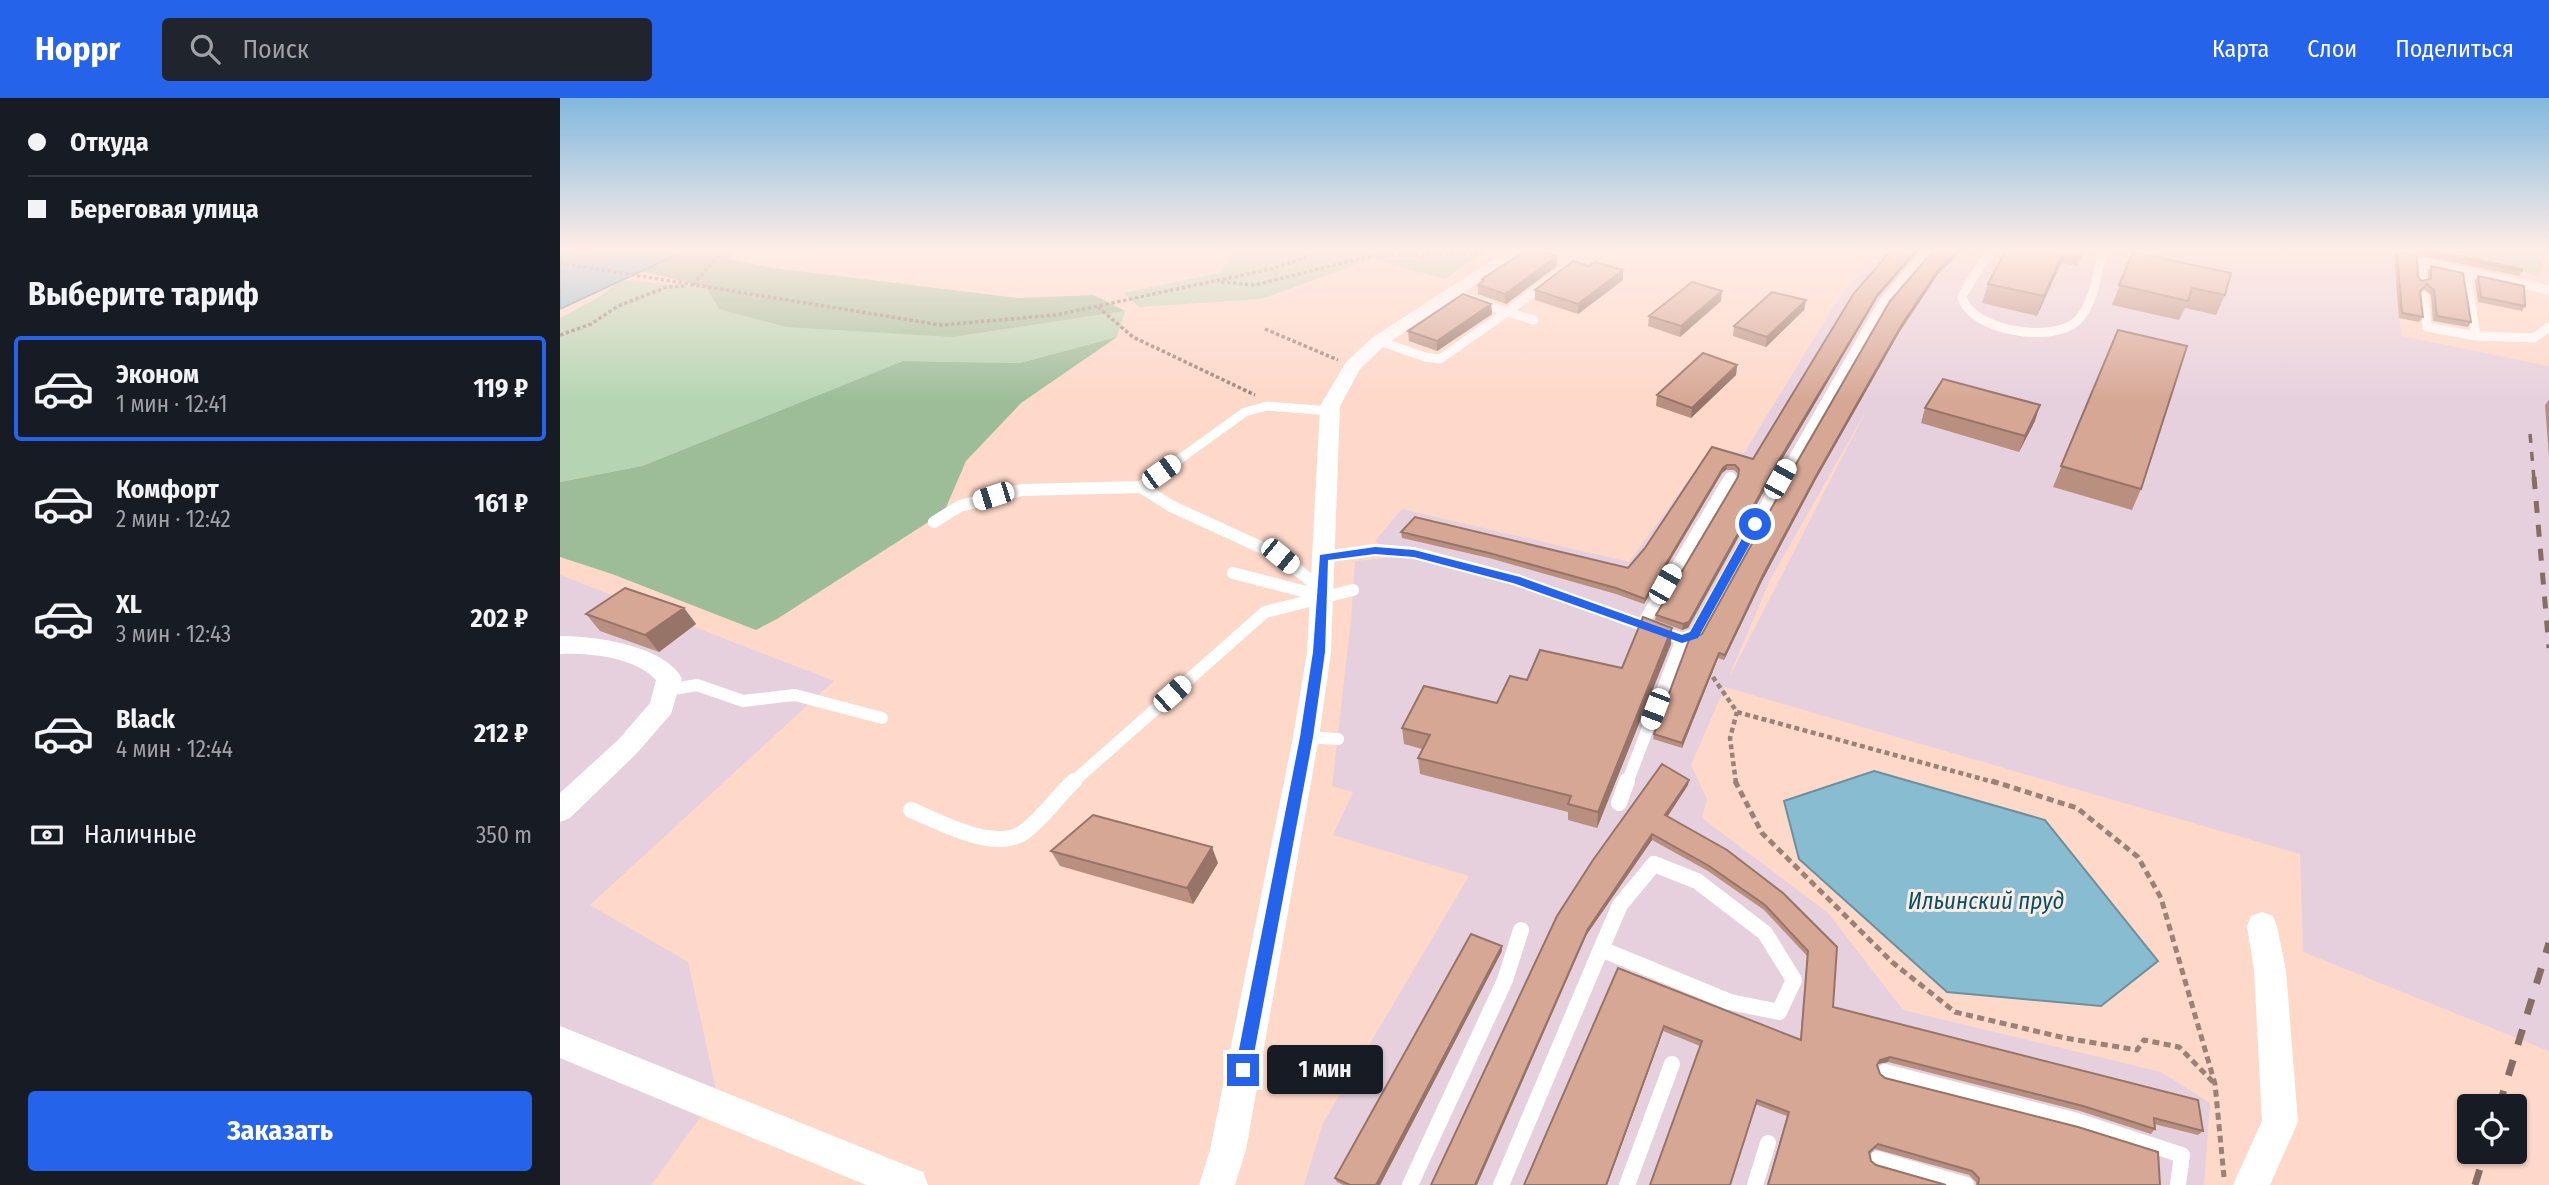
<!DOCTYPE html>
<html lang="ru">
<head>
<meta charset="utf-8">
<style>
  :root { --surface:#171b24; --page:#20242c; --text:#f1f3f6; --muted:#9ea1a6; --line:#363941; --accent:#2563eb }
  body { margin:0; font-family:"Fira Sans Condensed",sans-serif; background:var(--page); color:var(--text); height:100vh; display:flex; flex-direction:column; font-size:26px; white-space:nowrap }
  * { box-sizing:border-box; margin:0 }
  p { font-size:23px; color:var(--muted) }
  .icon { flex:none; width:38px; height:38px; fill:none; stroke:currentColor; stroke-width:2; stroke-linecap:round; stroke-linejoin:round }
  .map { position:relative; flex:1; overflow:hidden }
  .details { display:flex; flex-direction:column; background:var(--surface); width:560px }
  .details>* { flex:none }
  .hud { display:grid; align-content:center; height:154px; padding:0 28px; background:var(--surface) }
  .tools { position:absolute; left:1897px; top:996px; display:grid; gap:14px }
  .tools a { display:grid; place-items:center; width:70px; height:70px; border-radius:7px; background:var(--surface); box-shadow:0 2px 5px #0004; font-size:35px }
  .end { position:absolute; width:32px; height:32px; margin:-16px; border:9px solid #2563eb; background:#fff; box-shadow:0 0 0 4px #fff }
  .from { border-radius:50% }
  .bubble { position:absolute; height:49px; border-radius:7px; background:var(--surface); box-shadow:0 2px 5px #0004; font-size:23px; font-weight:700; line-height:49px; text-align:center }
  .car { position:absolute; width:21px; height:42px; margin:-21px -10px; border-radius:9px; box-shadow:0 0 5px 2px #0007; background:linear-gradient(#fff 24%,#345 0 40%,#fff 0 76%,#345 0 86%,#fff 0) }
  .hud b { display:flex; align-items:center; gap:24px; height:66px; font-size:26px }
  .hud b+b { border-top:2px solid var(--line) }
  .hud i { width:18px; height:18px; background:var(--text) }
  ul { padding:0; list-style:none }
  li { display:flex; align-items:center; gap:21px; height:105px; margin:0 14px 10px; padding:0 14px; border:4px solid transparent; border-radius:7px }
  li div { flex:1 }
  li b { display:block; font-size:26px }
  li em { font-style:normal; font-weight:700 }
  li.current { border-color:var(--accent) }
  li>.icon { width:63px; height:63px; stroke-width:1.5 }
  h2 { padding:0 28px; font-size:32px; line-height:84px }
  .pay { display:flex; align-items:center; gap:18px; height:77px; padding:0 28px; font-size:26px }
  .pay p { margin-inline-start:auto }
  .primary-button { display:flex; gap:14px; margin-top:auto; padding:14px 28px }
  .primary-button a { flex:1; height:80px; border-radius:7px; background:var(--accent); color:#fff; font-size:28px; font-weight:700; line-height:80px; text-align:center }
  header { display:flex; align-items:center; gap:42px; box-sizing:border-box; height:98px; padding:0 35px; background:var(--accent); color:#fff }
  header strong { font-size:33px }
  nav { display:flex; gap:38px; margin-inline-start:auto; font-size:24px }
  .search { width:490px; height:63px; background:var(--page); display:flex; align-items:center; gap:18px; box-sizing:border-box; padding:0 24px; border-radius:7px; color:var(--muted); font-size:26px }
  main { display:flex; flex:1; min-height:0 }
  .map>svg:first-child { display:block }
</style>
</head>
<body>
<header>
<strong>Hoppr</strong>
<div class="search"><svg class="icon" aria-label="search" viewBox="0 0 24 24"><circle cx="10" cy="10" r="6"/><path d="M15 15l6 6"/></svg>Поиск</div>
<nav><a>Карта</a><a>Слои</a><a>Поделиться</a></nav>
</header>
<main>
<section class="details">
<div class="hud">
<b><i class="from"></i>Откуда</b>
<b><i></i>Береговая улица</b>
</div>
<h2>Выберите тариф</h2>
<ul>
<li class="current"><svg class="icon" aria-label="car" viewBox="0 0 24 24"><path d="M5 17H2v-5l4-1 3-4h7l3 4 3 1v5h-3M9 17h6M6 11h13"/><circle cx="7" cy="17" r="2"/><circle cx="17" cy="17" r="2"/></svg><div><b>Эконом</b><p>1 мин · 12:41</p></div><em>119 ₽</em></li>
<li><svg class="icon" aria-label="car" viewBox="0 0 24 24"><path d="M5 17H2v-5l4-1 3-4h7l3 4 3 1v5h-3M9 17h6M6 11h13"/><circle cx="7" cy="17" r="2"/><circle cx="17" cy="17" r="2"/></svg><div><b>Комфорт</b><p>2 мин · 12:42</p></div><em>161 ₽</em></li>
<li><svg class="icon" aria-label="car" viewBox="0 0 24 24"><path d="M5 17H2v-5l4-1 3-4h7l3 4 3 1v5h-3M9 17h6M6 11h13"/><circle cx="7" cy="17" r="2"/><circle cx="17" cy="17" r="2"/></svg><div><b>XL</b><p>3 мин · 12:43</p></div><em>202 ₽</em></li>
<li><svg class="icon" aria-label="car" viewBox="0 0 24 24"><path d="M5 17H2v-5l4-1 3-4h7l3 4 3 1v5h-3M9 17h6M6 11h13"/><circle cx="7" cy="17" r="2"/><circle cx="17" cy="17" r="2"/></svg><div><b>Black</b><p>4 мин · 12:44</p></div><em>212 ₽</em></li>
</ul>
<div class="pay"><svg class="icon" aria-label="cash" viewBox="0 0 24 24"><path d="M3 7h18v10H3z"/><circle cx="12" cy="12" r="2"/></svg>Наличные<p>350 m</p></div>
<div class="primary-button"><a>Заказать</a></div>
</section>
<div class="map">
<svg width="1989" height="1087" viewBox="0 0 1989 1087">
  <rect width="100%" height="100%" fill="#fed8c9"/>
  <!-- industrial -->
  <path fill="#e6d0de" fill-rule="evenodd" d="M 1328,151 L 1830,151 L 1834,158 L 1841,238 L 1989,268 L 1989,953 L 1743,854 L 1740,756 L 1165,589 L 1131,667 L 1147,701 L 1142,720 L 1268,815 L 1343,912 L 1601,974 L 1650,1005 L 1644,1087 L 744,1087 L 763,1025 L 909,778 L 773,737 L 793,694 L 772,688 L 791,522 L 795,463 L 837,459 L 815,443 L 842,411 L 1069,464 L 1151,351 L 1184,355 L 1283,193 ZM 1307,311 L 1171,576 L 1170,576 L 1210,482 Z
    M 0,477 L 274,583 L 30,807 L 128,864 L 157,996 L 91,1087 L 0,1087 Z"/>
  <!-- green -->
  <path fill="#b5d5b2" d="M 678,151 L 929,151 L 885,181 L 812,161 L 701,201 L 579,209 L 563,195 L 659,175 Z
    M 1875,151 L 1986,151 L 1979,178 Z
    M 61,182 L 147,189 L 393,239 L 565,213 L 557,239 L 460,265 L 343,263 L 82,368 L 0,384 L 0,220 L 39,199 Z"/>
  <!-- forest -->
  <path fill="#9cbd98" d="M 129,151 L 178,151 L 168,161 L 214,170 L 458,200 L 534,197 L 565,213 L 393,239 L 226,229 L 159,211 L 146,189 L 81,173 Z
    M 557,239 L 461,305 L 406,363 L 384,414 L 217,521 L 196,532 L 52,476 L 0,459 L 0,384 L 82,368 L 343,263 L 460,265 Z"/>
  <!-- water -->
  <path fill="#88bdd1" stroke="#6e8f9c" stroke-width="2" d="M 8,151 L 129,151 L 0,211 L 0,154 Z
    M 1314,673 L 1485,722 L 1598,863 L 1541,908 L 1387,894 L 1239,761 L 1224,703 Z"/>
  <g fill="none" stroke-linecap="round" stroke-linejoin="round">
    <!-- path-far2 -->
    <path stroke="#9b8176" stroke-width="3.5" stroke-dasharray="3.5 2.5" stroke-linecap="butt" d="M 0,165 L 381,227 L 496,217 L 715,170 L 768,151
      M 661,184 L 695,187 L 814,157 L 922,156
      M 133,187 L 164,151
      M 538,209 L 573,239 L 695,297
      M 705,231 L 778,262
      M 0,237 L 31,226 L 58,208 L 107,189 L 124,188"/>
    <!-- path-far1 -->
    <path stroke="#9b8176" stroke-width="4.5" stroke-dasharray="5 3.5" stroke-linecap="butt" d="M 1148,572 L 1177,614 L 1437,685
      M 1176,685 L 1170,640 L 1177,614"/>
    <!-- path -->
    <path stroke="#9b8176" stroke-width="5" stroke-dasharray="7 4.5" stroke-linecap="butt" d="M 1175,683 L 1202,735 L 1332,864 L 1395,914 L 1505,940 L 1577,952 L 1584,942 L 1619,949 L 1653,984
      M 1432,683 L 1517,710 L 1578,759 L 1601,800 L 1655,986 L 1664,1079"/>
    <!-- lane-far2 -->
    <path stroke="#fff" stroke-width="9" d="M 1431,151 L 1402,198 C 1409,233 1493,246 1517,223 C 1535,205 1537,174 1543,151
      M 1906,173 L 1916,238
      M 1862,182 L 1861,164 L 1989,192
      M 893,195 L 947,214 L 1012,165 L 977,151
      M 1864,198 L 1867,229 L 1916,238 L 1974,240 L 1989,229
      M 819,243 L 865,259 L 880,261 L 947,214 L 974,222
      M 592,381 L 685,314 L 707,308 L 770,313
      M 1221,381 L 1323,204 L 1369,151"/>
    <!-- lane-far1 -->
    <path stroke="#fff" stroke-width="12" d="M 581,389 L 594,379
      M 374,424 L 400,408 L 462,392 L 581,389 L 611,408 L 720,458 L 761,491
      M 763,459 L 815,452 L 854,455 L 957,482 L 1122,541 L 1067,685
      M 673,475 L 758,497
      M 1082,527 L 1170,380
      M 1122,541 L 1134,537 L 1222,379
      M 107,592 L 137,587 L 183,603 L 235,597 L 322,620
      M 746,639 L 778,641
      M 512,685 L 705,514 L 793,492"/>
    <!-- lane -->
    <path stroke="#fff" stroke-width="16" d="M 1059,705 L 1067,683
      M 351,712 C 380,724 435,755 464,734 C 482,721 497,699 514,683
      M 1094,766 L 1137,783 L 1205,835 L 1234,882 L 1219,914 L 1170,904 L 1041,851 L 1060,807 Z
      M 1325,974 L 1517,1023 L 1622,1057 L 1618,1087
      M 1317,1061 L 1406,1087
      M 850,1087 L 945,882 L 961,832
      M 941,1087 L 1041,851
      M 1067,1087 L 1112,966
      M 1195,1087 L 1208,1045"/>
    <!-- street -->
    <path fill="#fff" fill-rule="evenodd" d="M 950,151 L 969,151 L 825,247 L 800,271 L 780,308 L 771,554 L 759,639 L 686,1052 L 675,1087 L 639,1087 L 650,1052 L 733,639 L 747,554 L 760,308 L 786,264 L 813,239 Z
      M 0,538 C 35,538 103,547 122,580 L 111,616 L 77,655 L 10,720 L 0,724 L 0,695 L 59,641 L 90,605 L 96,582 C 75,559 29,555 0,556 Z
      M 1702,814 L 1713,818 L 1717,828 L 1726,872 L 1738,1024 L 1710,1087 L 1673,1087 L 1702,1023 L 1694,872 L 1687,828 L 1691,818 Z
      M 0,928 L 363,1074 L 368,1087 L 306,1087 L 0,960 Z"/>
    <!-- rail-far2 -->
    <path stroke="#866e65" stroke-width="3.5" stroke-dasharray="9 9" stroke-linecap="butt" d="M 1970,336 L 1974,381"/>
    <!-- rail-far1 -->
    <path stroke="#866e65" stroke-width="5" stroke-dasharray="12 12" stroke-linecap="butt" d="M 1974,379 L 1989,550"/>
    <!-- rail -->
    <path stroke="#866e65" stroke-width="7" stroke-dasharray="16 16" stroke-linecap="butt" d="M 1939,1008 L 1989,845
      M 1915,1087 L 1925,1054"/>
  </g>
  <!-- wall -->
  <path fill="#b99080" d="M 1375,151 L 1404,151 L 1378,176 L 1340,233 L 1255,383 L 1202,483 L 1164,562 L 1158,560 L 1122,650 L 1093,641 L 1094,636 L 1142,536 Z
    M 1446,151 L 1525,151 L 1518,168 L 1501,165 L 1477,218 L 1422,205 L 1428,186 Z
    M 1854,151 L 1866,151 L 1962,173 L 1959,178 L 1859,157 L 1857,160 L 1858,178 L 1861,183 L 1868,181 L 1868,173 L 1871,168 L 1911,224 L 1908,229 L 1873,223 L 1871,197 L 1864,191 L 1860,195 L 1863,219 L 1859,224 L 1839,220 L 1834,158 L 1837,153 L 1852,156 Z
    M 1573,154 L 1665,197 L 1656,217 L 1625,210 L 1619,222 L 1552,207 Z
    M 997,158 L 997,168 L 946,206 L 918,196 L 918,187 L 922,184 L 922,181 Z
    M 1028,168 L 1063,172 L 1063,182 L 1018,216 L 975,202 L 975,192 Z
    M 1918,178 L 1965,208 L 1962,213 L 1918,204 L 1915,183 Z
    M 1317,200 L 1214,375 L 1128,530 L 1122,532 L 1095,522 L 1096,517 L 1178,380 L 1178,376 L 1174,372 L 1166,372 L 1162,375 L 1084,506 L 1056,496 L 929,460 L 842,440 L 841,434 L 1068,470 L 1085,450 L 1152,349 L 1193,361 Z
    M 1246,202 L 1244,212 L 1206,249 L 1173,238 L 1174,228 Z
    M 1161,203 L 1120,239 L 1088,228 L 1089,218 Z
    M 931,206 L 932,216 L 877,253 L 849,243 L 848,233 Z
    M 1558,232 L 1581,391 L 1572,412 L 1493,389 Z
    M 1177,267 L 1176,277 L 1131,320 L 1096,308 L 1097,297 Z
    M 1989,302 L 1989,359 L 1985,307 Z
    M 1365,310 L 1475,323 L 1459,354 L 1361,325 Z
    M 124,510 L 136,526 L 99,554 L 40,533 L 26,516 Z
    M 1111,546 L 1037,730 L 1008,722 L 1008,714 L 860,676 L 858,660 L 862,651 L 844,646 L 842,630 L 937,605 L 967,582 L 1062,570 Z
    M 1128,687 L 1108,718 L 1223,795 L 1273,909 L 1643,1033 L 1638,1037 L 1594,1026 L 1595,1031 L 1591,1036 L 1520,1013 L 1328,964 L 1318,966 L 1317,968 L 1320,976 L 1325,980 L 1600,1087 L 1416,1087 L 1416,1084 L 1409,1077 L 1315,1051 L 1310,1056 L 1207,1087 L 1227,1018 L 1195,1006 L 1140,948 L 1103,933 L 1047,1087 L 964,1087 L 1058,870 L 1240,942 L 1247,858 L 1204,812 L 1148,773 L 1092,742 L 1027,836 L 997,818 Z
    M 491,753 L 658,765 L 633,806 L 500,768 Z
    M 942,853 L 820,1087 L 783,1087 L 777,1084 L 775,1080 Z"/>
  <!-- shaded-wall -->
  <path fill="#967568" d="M 1357,151 L 1360,151 L 1317,200 L 1214,375 L 1128,530 L 1122,532 L 1123,526 L 1318,196 Z
    M 1401,151 L 1404,151 L 1378,176 L 1340,233 L 1255,383 L 1202,483 L 1164,562 L 1165,557 L 1203,477 L 1256,378 L 1341,228 L 1379,171 Z
    M 1506,151 L 1501,165 L 1477,218 L 1484,198 Z
    M 997,158 L 997,168 L 946,206 L 945,196 Z
    M 1063,172 L 1063,182 L 1018,216 L 1018,206 Z
    M 1162,193 L 1161,203 L 1120,239 L 1121,228 Z
    M 1246,202 L 1244,212 L 1206,249 L 1207,239 Z
    M 931,206 L 932,216 L 877,253 L 877,243 Z
    M 1177,267 L 1176,277 L 1131,320 L 1132,310 Z
    M 1480,307 L 1475,323 L 1459,354 L 1465,338 Z
    M 1167,367 L 1166,372 L 1162,375 L 1084,506 L 1085,501 L 1163,370 Z
    M 124,510 L 136,526 L 99,554 L 85,537 Z
    M 1112,530 L 1111,546 L 1037,730 L 1038,714 Z
    M 1159,555 L 1158,560 L 1122,650 L 1122,645 Z
    M 1129,682 L 1128,687 L 1105,722 L 1105,717 Z
    M 1092,736 L 1092,742 L 1027,836 L 917,1087 L 915,1087 L 1028,831 Z
    M 652,749 L 658,765 L 633,806 L 627,790 Z
    M 942,848 L 942,853 L 820,1087 L 816,1087 Z
    M 1104,928 L 1103,933 L 1047,1087 L 1046,1087 Z
    M 1330,959 L 1328,964 L 1318,966 L 1320,962 Z"/>
  <!-- building -->
  <path fill="#d7a795" stroke="#967568" stroke-width="2" d="M 968,151 L 974,151 L 997,158 L 945,196 L 918,187 L 924,182 L 922,181 Z
    M 1333,151 L 1357,151 L 1318,196 L 1215,369 L 1129,524 L 1123,526 L 1096,517 L 1178,379 L 1179,371 L 1175,367 L 1167,367 L 1163,370 L 1085,501 L 1056,490 L 929,455 L 841,434 L 855,419 L 1068,470 L 1085,450 L 1152,349 L 1193,361 L 1294,195 Z
    M 1375,151 L 1401,151 L 1379,171 L 1341,228 L 1256,378 L 1203,477 L 1165,557 L 1159,555 L 1122,645 L 1094,636 L 1129,542 L 1142,536 L 1232,373 L 1330,203 Z
    M 1446,151 L 1505,151 L 1484,198 L 1428,186 Z
    M 1855,151 L 1866,151 L 1962,171 L 1962,173 L 1862,153 L 1857,160 L 1858,178 L 1861,183 L 1871,181 L 1871,168 L 1903,175 L 1911,224 L 1877,218 L 1874,192 L 1867,186 L 1860,193 L 1863,219 L 1842,215 L 1837,153 L 1854,157 Z
    M 1573,154 L 1671,175 L 1665,197 L 1632,190 L 1628,203 L 1559,187 Z
    M 1013,163 L 1028,168 L 1035,164 L 1063,172 L 1018,206 L 975,192 Z
    M 1918,178 L 1964,188 L 1965,208 L 1921,199 Z
    M 1132,184 L 1162,193 L 1121,228 L 1089,218 Z
    M 1212,194 L 1246,202 L 1207,239 L 1174,228 Z
    M 903,196 L 931,206 L 877,243 L 848,233 Z
    M 1558,232 L 1627,248 L 1581,391 L 1501,368 Z
    M 1143,255 L 1177,267 L 1132,310 L 1097,297 Z
    M 1383,281 L 1480,307 L 1465,338 L 1365,310 Z
    M 65,490 L 124,510 L 85,537 L 26,516 Z
    M 1083,519 L 1112,530 L 1038,714 L 1008,706 L 1011,698 L 858,660 L 870,637 L 842,630 L 864,588 L 937,605 L 950,578 L 967,582 L 980,552 L 1062,570 Z
    M 1102,666 L 1129,682 L 1105,717 L 1167,752 L 1223,795 L 1277,849 L 1273,909 L 1638,1002 L 1643,1033 L 1594,1020 L 1595,1031 L 1523,1008 L 1330,959 L 1320,962 L 1317,967 L 1320,976 L 1325,980 L 1518,1029 L 1598,1054 L 1600,1087 L 1418,1087 L 1419,1080 L 1412,1073 L 1318,1046 L 1309,1054 L 1311,1063 L 1316,1067 L 1386,1087 L 1208,1087 L 1229,1014 L 1197,1002 L 1170,1087 L 1090,1087 L 1142,943 L 1104,928 L 1046,1087 L 964,1087 L 1058,870 L 1241,942 L 1248,853 L 1205,807 L 1149,768 L 1092,736 L 1028,831 L 915,1087 L 871,1087 L 997,818 L 1033,762 Z
    M 533,717 L 652,749 L 627,790 L 491,753 Z
    M 911,836 L 942,848 L 816,1087 L 790,1087 L 775,1080 Z"/>
  <!-- sky -->
  <linearGradient id="sky" x2="0" y2="1"><stop stop-color="#81b8df"/><stop offset="0.5" stop-color="#ffede7"/><stop offset="1" stop-color="#ffede7" stop-opacity="0"/></linearGradient>
  <rect width="1989" height="303" fill="url(#sky)"/>
  <!-- route -->
  <path fill="#2563eb" d="M 1195,423 L 1201,426 L 1138,540 L 1122,545 L 953,485 L 854,459 L 815,456 L 768,462 L 765,554 L 753,639 L 691,972 L 689,977 L 683,980 L 677,977 L 675,972 L 740,639 L 753,554 L 760,457 L 815,449 L 854,452 L 960,479 L 1122,537 L 1130,534 L 1190,426 Z"/>
  <g text-anchor="middle" stroke-width="6" stroke-linejoin="round" paint-order="stroke">
    <!-- near-water labels -->
    <g font-size="23" font-style="italic" fill="#055166" stroke="#fbebe5">
      <text x="1426" y="811">Ильинский пруд</text>
    </g>
  </g>
</svg>
<div class="tools">
<a><svg class="icon" aria-label="locate" viewBox="0 0 24 24"><circle cx="12" cy="12" r="6"/><path d="M12 2v4M12 18v4M2 12h4M18 12h4"/></svg></a>
</div>
<i class="end from" style="left:1195px;top:426px"></i>
<i class="end" style="left:683px;top:972px"></i>
<div class="bubble" style="left:707px;top:947px;width:116px">1 мин</div>
<i class="car" style="left:601px;top:374px;rotate:54deg"></i>
<i class="car" style="left:1220px;top:381px;rotate:29deg"></i>
<i class="car" style="left:433px;top:398px;rotate:252deg"></i>
<i class="car" style="left:720px;top:458px;rotate:129deg"></i>
<i class="car" style="left:1105px;top:486px;rotate:30deg"></i>
<i class="car" style="left:612px;top:596px;rotate:48deg"></i>
<i class="car" style="left:1095px;top:611px;rotate:201deg"></i>
</div>
</main>
</body>
</html>
